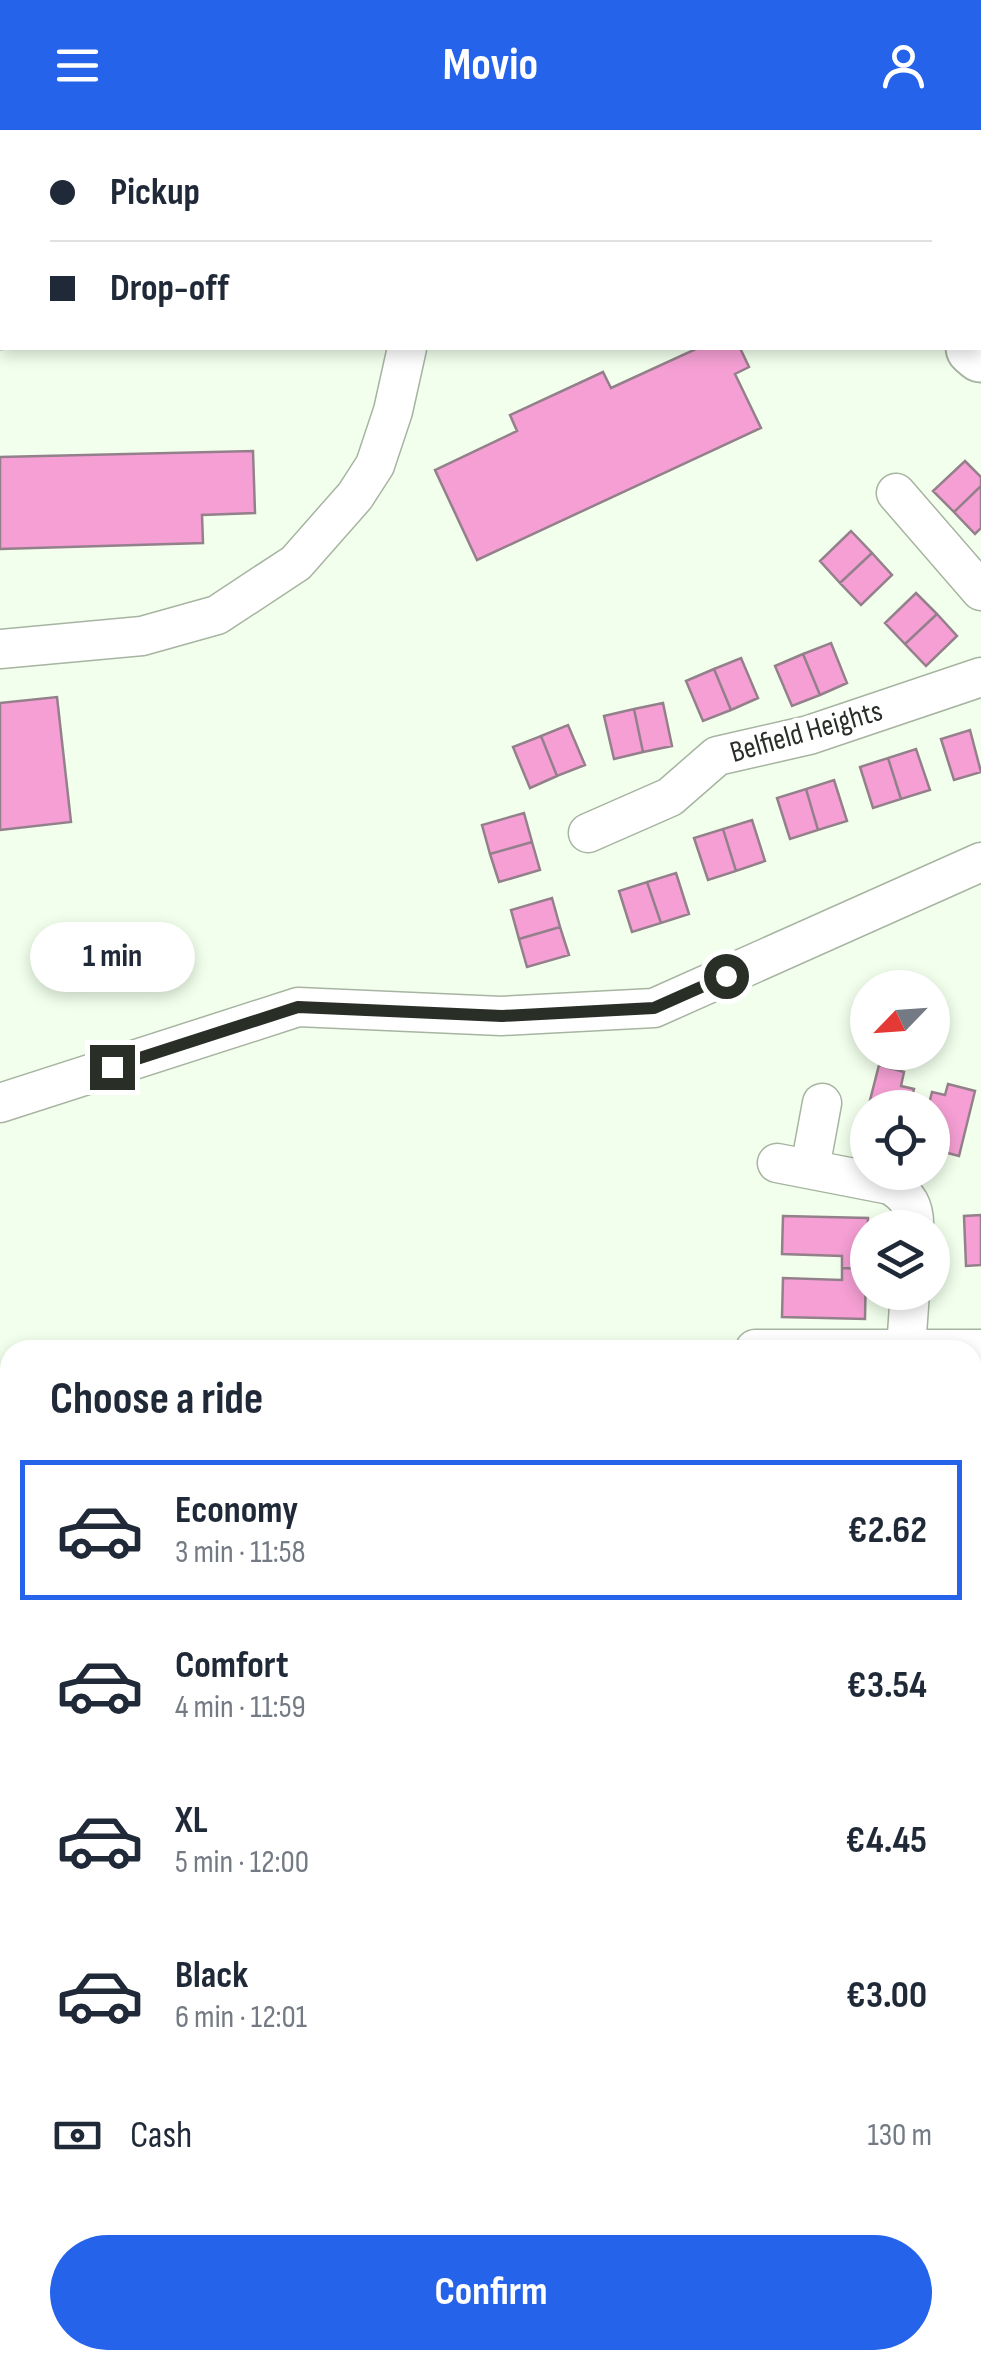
<!DOCTYPE html>
<html lang="en">
<head>
<meta charset="utf-8">
<style>
  :root { --surface:#fff; --page:#f6f6f7; --text:#1f2937; --muted:#747a83; --line:#e0e1e3; --accent:#2563eb }
  body { margin:0; font-family:"Sofia Sans Condensed",sans-serif; background:var(--page); color:var(--text); height:100vh; display:flex; flex-direction:column; font-size:38px; white-space:nowrap }
  * { box-sizing:border-box; margin:0 }
  p { font-size:32px; color:var(--muted) }
  .icon { flex:none; width:55px; height:55px; fill:none; stroke:currentColor; stroke-width:2; stroke-linecap:round; stroke-linejoin:round }
  .map { position:relative; flex:1; overflow:hidden }
  .panel { position:absolute; left:0px; top:1210px; width:982px; height:1030px; display:flex; flex-direction:column; background:var(--surface); border-radius:30px 30px 0 0; box-shadow:0 5px 15px #0003 }
  .panel>* { flex:none }
  .banner { position:absolute; left:0px; top:0px; width:982px; height:220px; box-shadow:0 5px 15px #0003; display:grid; align-content:center; height:220px; padding:0 50px; background:var(--surface) }
  .needle { width:65px; rotate:245deg }
  .tools { position:absolute; left:850px; top:840px; display:grid; gap:20px }
  .tools a { display:grid; place-items:center; width:100px; height:100px; border-radius:50%; background:var(--surface); box-shadow:0 5px 15px #0003; font-size:50px }
  .end { position:absolute; width:45px; height:45px; margin:-22px; border:12px solid #292e27; background:#fff; box-shadow:0 0 0 5px #fff }
  .from { border-radius:50% }
  .bubble { position:absolute; height:70px; border-radius:35px; background:var(--surface); box-shadow:0 5px 15px #0003; font-size:32px; font-weight:700; line-height:70px; text-align:center }
  .banner b { display:flex; align-items:center; gap:35px; height:95px; font-size:38px }
  .banner b+b { border-top:2px solid var(--line) }
  .banner i { width:25px; height:25px; background:var(--text) }
  ul { padding:0; list-style:none }
  li { display:flex; align-items:center; gap:30px; height:140px; margin:0 20px 15px; padding:0 30px; border:5px solid transparent; border-radius:0px }
  li div { flex:1 }
  li b { display:block; font-size:38px }
  li em { font-style:normal; font-weight:700 }
  li.on { border-color:var(--accent) }
  li>.icon { width:90px; height:90px; stroke-width:1.5 }
  h2 { padding:0 50px; font-size:45px; line-height:120px }
  .pay { display:flex; align-items:center; gap:25px; height:110px; padding:0 50px; font-size:38px }
  .pay p { margin-inline-start:auto }
  .button { display:flex; gap:20px; margin-top:auto; padding:20px 50px }
  .button a { flex:1; height:115px; border-radius:60px; background:var(--accent); color:#fff; font-size:40px; font-weight:700; line-height:115px; text-align:center }
  header { display:flex; justify-content:space-between; align-items:center; height:130px; padding:0 50px; background:var(--accent); color:#fff; font-size:45px; font-weight:700 }
  .map>svg:first-child { display:block }
</style>
</head>
<body>
<header><svg class="icon" aria-label="menu" viewBox="0 0 24 24"><path d="M4 6h16M4 12h16M4 18h16"/></svg>Movio<svg class="icon" aria-label="person" viewBox="0 0 24 24"><circle cx="12" cy="8" r="4"/><path d="M4 21q1-7 8-7t8 7"/></svg></header>
<div class="map">
<svg width="981" height="2240" viewBox="0 0 981 2240">
  <rect width="100%" height="100%" fill="#f1ffec"/>
  <g fill="none" stroke-linecap="round" stroke-linejoin="round">
    <!-- stream -->
    <path stroke="#8ec476" stroke-width="10" d="M 972,1468 L 981,1469
      M 0,1615 L 10,1612
      M 708,2240 L 710,2230"/>
  </g>
  <!-- building -->
  <path fill="#f59fd4" stroke="#94808b" stroke-width="2.5" d="M 698,218 L 740,218 L 749,237 L 735,244 L 761,298 L 477,430 L 435,340 L 517,301 L 510,285 L 603,242 L 611,258 Z
    M 253,321 L 255,383 L 202,385 L 203,413 L 0,419 L 0,327 Z
    M 965,331 L 981,347 L 981,356 L 954,382 L 933,361 Z
    M 981,356 L 981,398 L 975,404 L 954,382 Z
    M 851,401 L 872,423 L 840,453 L 820,431 Z
    M 872,423 L 892,445 L 861,475 L 840,453 Z
    M 916,463 L 937,484 L 905,514 L 885,493 Z
    M 937,484 L 957,506 L 926,536 L 905,514 Z
    M 831,513 L 847,553 L 820,565 L 803,524 Z
    M 803,524 L 820,565 L 792,576 L 775,536 Z
    M 741,528 L 758,568 L 731,580 L 714,539 Z
    M 714,539 L 731,580 L 703,591 L 686,551 Z
    M 57,567 L 71,692 L 0,700 L 0,573 Z
    M 663,573 L 672,616 L 643,622 L 634,579 Z
    M 634,579 L 643,622 L 614,629 L 604,586 Z
    M 568,595 L 585,635 L 557,646 L 541,606 Z
    M 970,600 L 981,642 L 954,650 L 941,609 Z
    M 541,606 L 557,646 L 530,658 L 513,617 Z
    M 916,619 L 930,660 L 901,669 L 888,628 Z
    M 888,628 L 901,669 L 873,678 L 860,637 Z
    M 834,650 L 847,691 L 818,700 L 806,659 Z
    M 806,659 L 818,700 L 790,709 L 777,668 Z
    M 524,683 L 532,712 L 490,724 L 482,695 Z
    M 752,690 L 765,731 L 736,741 L 723,699 Z
    M 723,699 L 736,741 L 708,750 L 694,708 Z
    M 532,712 L 540,740 L 499,752 L 490,724 Z
    M 676,743 L 689,784 L 661,793 L 647,752 Z
    M 647,752 L 661,793 L 632,802 L 619,761 Z
    M 552,768 L 560,797 L 519,809 L 511,780 Z
    M 560,797 L 569,825 L 527,837 L 519,809 Z
    M 879,935 L 904,942 L 901,956 L 914,959 L 909,978 L 868,978 Z
    M 948,954 L 975,961 L 959,1026 L 932,1019 L 932,978 L 928,978 L 932,962 L 945,965 Z
    M 981,1085 L 981,1135 L 966,1136 L 964,1086 Z
    M 783,1086 L 868,1088 L 866,1139 L 842,1138 L 842,1126 L 782,1124 Z
    M 842,1138 L 866,1139 L 865,1189 L 782,1187 L 783,1148 L 842,1150 Z"/>
  <g fill="none" stroke-linecap="round" stroke-linejoin="round">
    <defs>
      <path id="minor" d="M 425,2 L 425,0
        M 956,2 L 961,0
        M 0,200 L 2,199
        M 896,363 L 981,461
        M 0,519 L 142,506 L 217,485 L 296,433 L 355,366 L 375,335 L 393,281 L 407,218
        M 588,703 L 670,667 L 717,626 L 809,605 L 981,547
        M 0,973 L 298,877 L 501,886 L 654,878 L 981,732
        M 777,1033 L 890,1055 C 908,1065 915,1077 914,1098
        M 810,1038 L 822,973
        M 906,1218 L 910,1162
        M 755,1219 L 981,1219"/>
      <path id="highway" d="M 672,0 L 677,2
        M 974,218 L 981,224"/>
    </defs>
    <!-- minor casing -->
    <use href="#minor" stroke="#a7b4a1" stroke-width="41"/>
    <!-- highway casing -->
    <use href="#highway" stroke="#a7b4a1" stroke-width="59"/>
    <!-- path -->
    <path stroke="#b1bcad" stroke-width="6" stroke-dasharray="5 8" stroke-linecap="butt" d="M 972,1494 L 981,1495
      M 0,1646 L 10,1644"/>
    <!-- minor -->
    <use href="#minor" stroke="#fff" stroke-width="38"/>
    <!-- highway -->
    <use href="#highway" stroke="#fff" stroke-width="55"/>
  </g>
  <g fill="none" stroke-linecap="round" stroke-linejoin="round">
    <!-- route -->
    <path stroke="#292e27" stroke-width="12" d="M 112,937 L 298,877 L 502,886 L 654,878 L 726,846"/>
  </g>
  <g text-anchor="middle" stroke-width="10" stroke-linejoin="round" paint-order="stroke">
    <!-- street labels -->
    <g font-size="30" fill="#292e27" stroke="#fff">
      <text transform="translate(806 601) rotate(-16)" y="10">Belfield Heights</text>
    </g>
  </g>
</svg>
<div class="tools">
<a><svg class="needle" viewBox="-14 -14 28 28"><path d="M0-13l5 13h-10z" fill="#e53935"/><path d="M0 13l5-13h-10z" fill="#747a83"/></svg></a>
<a><svg class="icon" aria-label="locate" viewBox="0 0 24 24"><circle cx="12" cy="12" r="6"/><path d="M12 2v4M12 18v4M2 12h4M18 12h4"/></svg></a>
<a><svg class="icon" aria-label="layers" viewBox="0 0 24 24"><path d="M12 4l9 5-9 5-9-5zM3 14l9 5 9-5"/></svg></a>
</div>
<i class="end from" style="left:726px;top:846px"></i>
<i class="end" style="left:112px;top:937px"></i>
<div class="bubble" style="left:30px;top:792px;width:165px">1 min</div>
<div class="banner">
<b><i class="from"></i>Pickup</b>
<b><i></i>Drop-off</b>
</div>
<section class="panel">
<h2>Choose a ride</h2>
<ul>
<li class="on"><svg class="icon" aria-label="car" viewBox="0 0 24 24"><path d="M5 17H2v-5l4-1 3-4h7l3 4 3 1v5h-3M9 17h6M6 11h13"/><circle cx="7" cy="17" r="2"/><circle cx="17" cy="17" r="2"/></svg><div><b>Economy</b><p>3 min · 11:58</p></div><em>€2.62</em></li>
<li><svg class="icon" aria-label="car" viewBox="0 0 24 24"><path d="M5 17H2v-5l4-1 3-4h7l3 4 3 1v5h-3M9 17h6M6 11h13"/><circle cx="7" cy="17" r="2"/><circle cx="17" cy="17" r="2"/></svg><div><b>Comfort</b><p>4 min · 11:59</p></div><em>€3.54</em></li>
<li><svg class="icon" aria-label="car" viewBox="0 0 24 24"><path d="M5 17H2v-5l4-1 3-4h7l3 4 3 1v5h-3M9 17h6M6 11h13"/><circle cx="7" cy="17" r="2"/><circle cx="17" cy="17" r="2"/></svg><div><b>XL</b><p>5 min · 12:00</p></div><em>€4.45</em></li>
<li><svg class="icon" aria-label="car" viewBox="0 0 24 24"><path d="M5 17H2v-5l4-1 3-4h7l3 4 3 1v5h-3M9 17h6M6 11h13"/><circle cx="7" cy="17" r="2"/><circle cx="17" cy="17" r="2"/></svg><div><b>Black</b><p>6 min · 12:01</p></div><em>€3.00</em></li>
</ul>
<div class="pay"><svg class="icon" aria-label="cash" viewBox="0 0 24 24"><path d="M3 7h18v10H3z"/><circle cx="12" cy="12" r="2"/></svg>Cash<p>130 m</p></div>
<div class="button"><a>Confirm</a></div>
</section>
</div>
</body>
</html>
